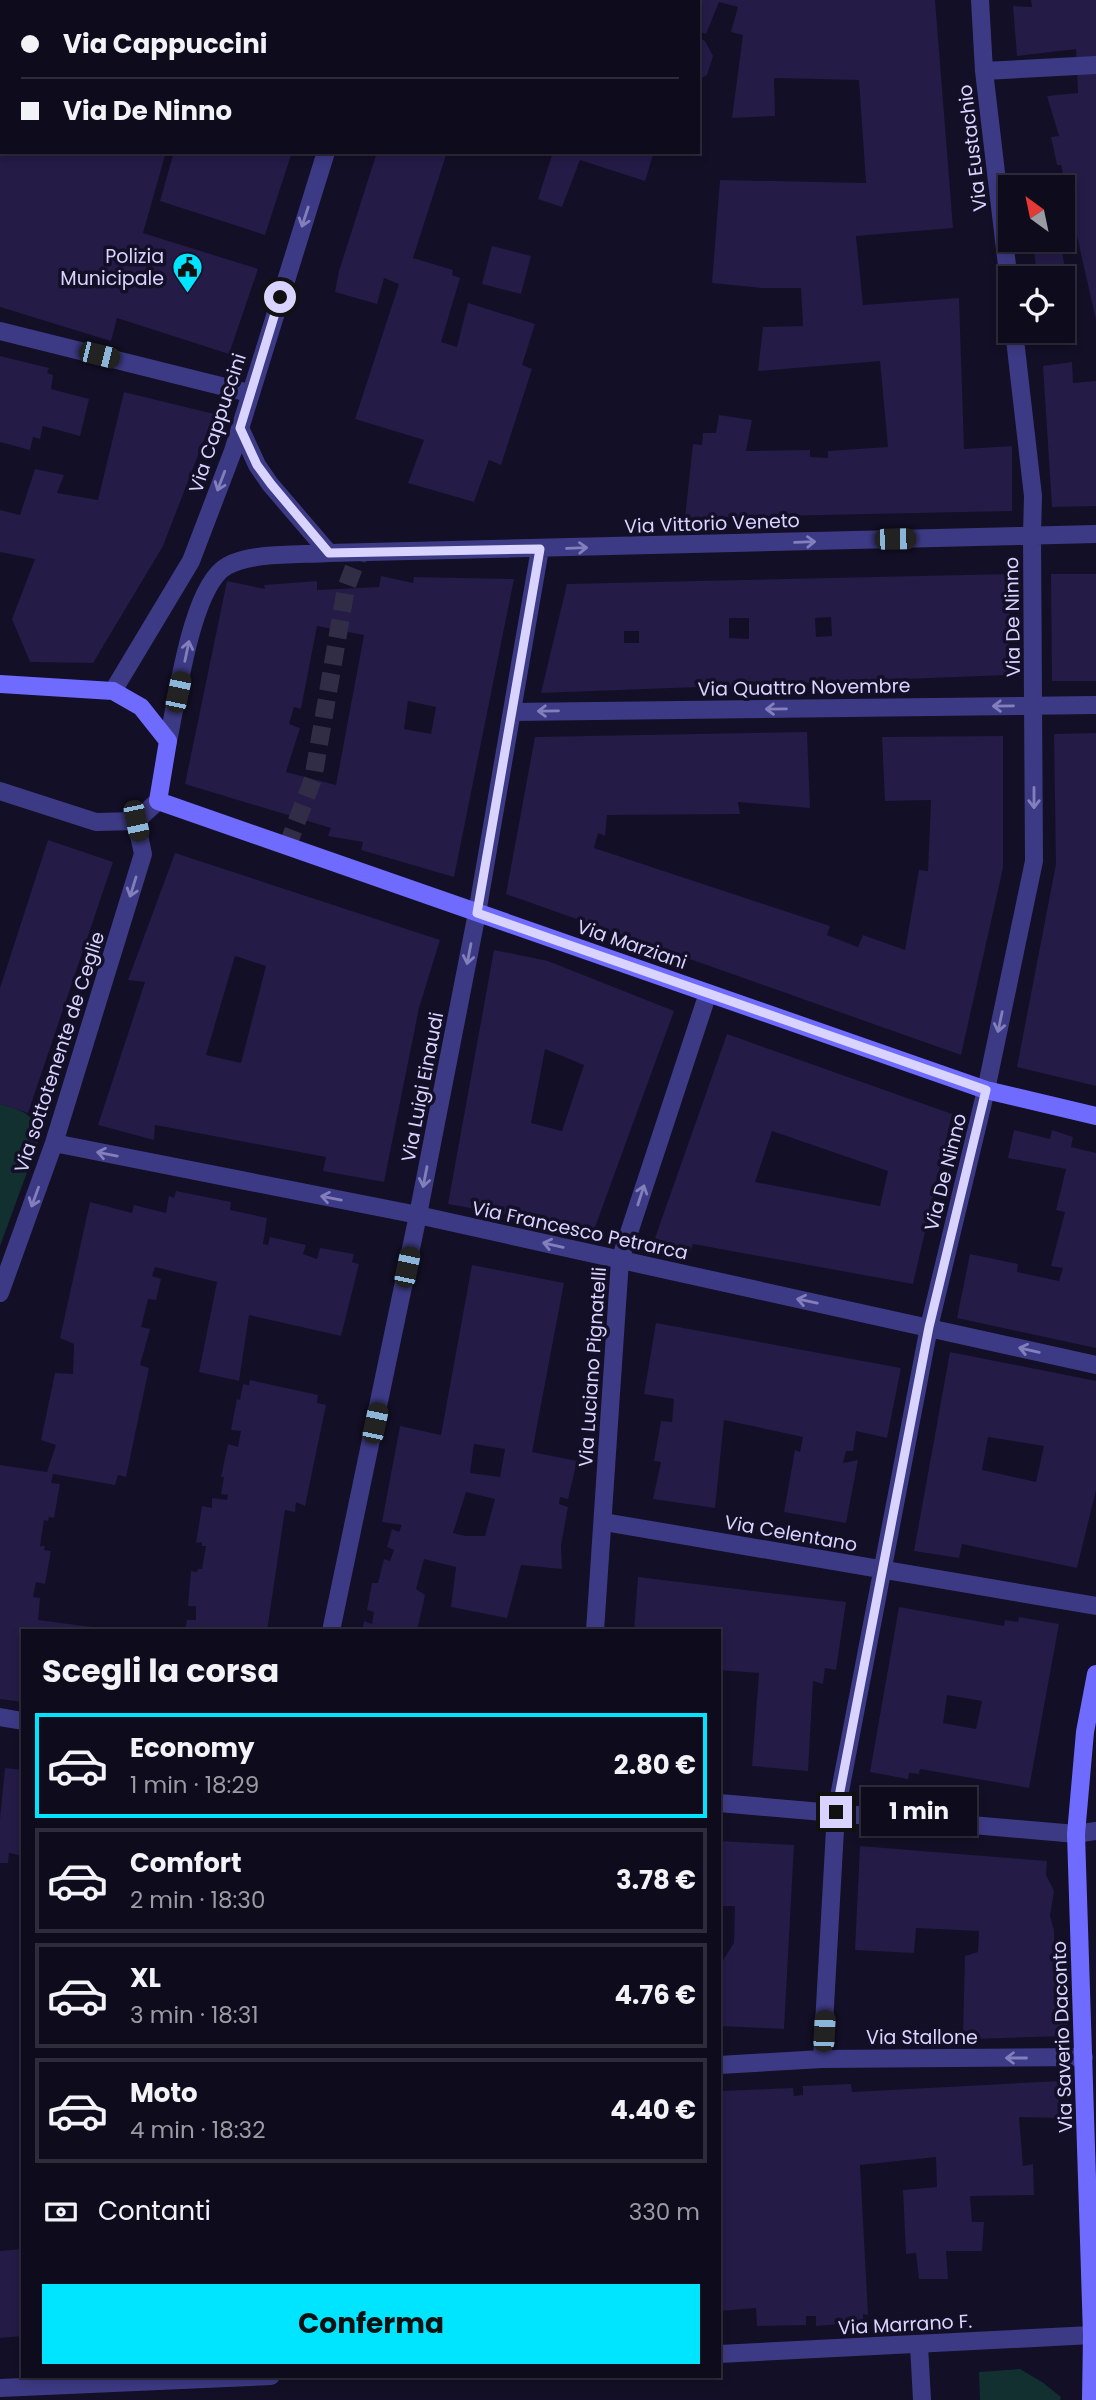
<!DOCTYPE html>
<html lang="it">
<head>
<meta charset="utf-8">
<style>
  :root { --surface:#0e0b1c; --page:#171425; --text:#f1f3f6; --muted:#9b9ba3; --line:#2e2b3b; --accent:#00e5ff }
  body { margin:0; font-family:Poppins,sans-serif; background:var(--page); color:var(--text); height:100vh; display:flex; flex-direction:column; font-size:26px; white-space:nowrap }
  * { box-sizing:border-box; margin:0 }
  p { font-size:23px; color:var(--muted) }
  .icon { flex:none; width:38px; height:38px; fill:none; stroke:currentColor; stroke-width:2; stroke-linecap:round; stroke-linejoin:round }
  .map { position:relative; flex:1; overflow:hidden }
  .drawer { position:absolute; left:21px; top:1629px; width:700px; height:749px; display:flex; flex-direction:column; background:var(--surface); border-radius:0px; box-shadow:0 4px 10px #0003,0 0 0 2px var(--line) }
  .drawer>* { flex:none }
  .guide { position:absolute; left:0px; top:0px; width:700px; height:154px; box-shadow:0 4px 10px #0003,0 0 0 2px var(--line); display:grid; align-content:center; height:154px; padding:0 21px; background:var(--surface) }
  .needle { width:46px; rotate:327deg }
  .buttons { position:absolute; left:998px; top:175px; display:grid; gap:14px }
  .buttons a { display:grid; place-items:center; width:77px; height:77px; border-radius:0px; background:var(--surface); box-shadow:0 4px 10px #0003,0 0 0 2px var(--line); font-size:35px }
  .end { position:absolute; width:32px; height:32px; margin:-16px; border:9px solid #d9d4ff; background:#111; box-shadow:0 0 0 4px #111 }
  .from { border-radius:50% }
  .bubble { position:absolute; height:49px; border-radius:0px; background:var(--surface); box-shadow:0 4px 10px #0003,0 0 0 2px var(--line); font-size:23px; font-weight:700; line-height:49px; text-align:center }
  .car { position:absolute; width:21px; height:42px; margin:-21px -10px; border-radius:9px; box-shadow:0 0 5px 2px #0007; background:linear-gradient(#222 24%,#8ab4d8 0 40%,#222 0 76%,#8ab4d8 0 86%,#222 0) }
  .guide b { display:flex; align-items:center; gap:24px; height:66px; font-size:26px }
  .guide b+b { border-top:2px solid var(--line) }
  .guide i { width:18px; height:18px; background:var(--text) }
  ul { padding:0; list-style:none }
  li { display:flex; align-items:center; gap:21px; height:105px; margin:0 14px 10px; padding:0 7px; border:4px solid var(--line); border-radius:0px }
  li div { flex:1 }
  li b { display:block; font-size:26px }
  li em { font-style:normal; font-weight:700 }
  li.current { border-color:var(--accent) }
  li>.icon { width:63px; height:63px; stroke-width:1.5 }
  h2 { padding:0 21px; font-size:32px; line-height:84px }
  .pay { display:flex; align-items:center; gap:18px; height:77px; padding:0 21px; font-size:26px }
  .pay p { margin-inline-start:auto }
  .button { display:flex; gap:14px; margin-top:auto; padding:14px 21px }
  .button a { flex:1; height:80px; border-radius:0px; background:var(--accent); color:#111; font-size:28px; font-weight:700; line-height:80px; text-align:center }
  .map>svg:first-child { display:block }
</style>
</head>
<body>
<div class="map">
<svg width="1096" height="2400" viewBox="0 0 1096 2400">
  <rect width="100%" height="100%" fill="#130f26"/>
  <!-- green -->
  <path fill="#12302f" d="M 0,1104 C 22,1111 34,1112 40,1137 L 0,1246 Z
    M 1020,2369 L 1042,2382 L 1061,2397 L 1060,2400 L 980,2400 L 979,2372 Z"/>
  <!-- building -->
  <path fill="#241b47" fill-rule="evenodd" d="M 698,0 L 935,0 L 953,228 L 856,236 L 863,305 L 959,298 L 964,449 L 1012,446 L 1012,511 L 685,518 L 693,444 L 702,445 L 703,433 L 716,433 L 719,415 L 752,420 L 746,451 L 810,450 L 810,457 L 828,458 L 828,451 L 888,447 L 880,361 L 758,371 L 763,327 L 803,326 L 801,288 L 762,288 L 712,283 L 720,180 L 866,183 L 859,80 L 774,78 L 775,116 L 732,118 L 743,35 L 731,32 L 738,7 L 719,2 L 706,34 L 698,31 Z
    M 1031,0 L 1096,0 L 1096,320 L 1061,165 L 1057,165 L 1051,137 L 1059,136 L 1047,96 L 1078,93 L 1076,49 L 1017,56 L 1013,6 L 1032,7 Z
    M 698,37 L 705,41 L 713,56 L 707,75 L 698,80 Z
    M 0,152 L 166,152 L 143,233 L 258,269 L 229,354 L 117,318 L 111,341 L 0,307 Z
    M 174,152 L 292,152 L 265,235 L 160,201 Z
    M 377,152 L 447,152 L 413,258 L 453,270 L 452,275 L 460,278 L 441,342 L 457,347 L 468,303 L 535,324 L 522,365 L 532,369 L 501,465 L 489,460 L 474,502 L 408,483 L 424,440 L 355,419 L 399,284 L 384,278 L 377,304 L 335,292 L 339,271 Z
    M 553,152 L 654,152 L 645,181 L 580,160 L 562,207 L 538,199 Z
    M 1033,240 L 1060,240 L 1067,280 L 1062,290 L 1062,278 L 1037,278 Z
    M 492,246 L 531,256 L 521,294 L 482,284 Z
    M 0,356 L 49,368 L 47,373 L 53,375 L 51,389 L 89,399 L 80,436 L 43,426 L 40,439 L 33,437 L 30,450 L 0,442 Z
    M 1072,362 L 1073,383 L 1096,381 L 1096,506 L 1052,507 L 1043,366 Z
    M 124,392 L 214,414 L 163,546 L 93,663 L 30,662 L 12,619 L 35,559 L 0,552 L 0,510 L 20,515 L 35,469 L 64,475 L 57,493 L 98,500 Z
    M 1010,574 L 1008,675 L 541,693 L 567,584 ZM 831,617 L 832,636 L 816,637 L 815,618 ZM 729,618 L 749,618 L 749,639 L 729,638 ZM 624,631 L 639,631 L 639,643 L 624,643 Z
    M 1051,574 L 1096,574 L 1096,681 L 1052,681 Z
    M 381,576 L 413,583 L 414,577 L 514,579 L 454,877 L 361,850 L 363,842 L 328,836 L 331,828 L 185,784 L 227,581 L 265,589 L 264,585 L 317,581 L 317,590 L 379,587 ZM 317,626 L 364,635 L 336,785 L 286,772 L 300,728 L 289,724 L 294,707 L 301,709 ZM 408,701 L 436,707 L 431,734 L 404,729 Z
    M 807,732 L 810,808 L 738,802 L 740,814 L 607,815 L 605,836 L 598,833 L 594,848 L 830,926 L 827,935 L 858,947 L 863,935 L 905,950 L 919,870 L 928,871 L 931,800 L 885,801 L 882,737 L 1003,736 L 1003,868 L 961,1055 L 506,894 L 535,737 Z
    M 1096,733 L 1096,1086 L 1017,1067 L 1056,864 L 1054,734 Z
    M 48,840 L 113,862 L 28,1113 L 0,1104 L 0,988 Z
    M 175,853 L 440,940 L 419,1008 L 384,1182 L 323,1171 L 326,1157 L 155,1125 L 154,1140 L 98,1125 L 145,982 L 128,980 ZM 235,956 L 266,966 L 241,1063 L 206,1055 Z
    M 494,950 L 548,961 L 674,1011 L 594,1230 L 448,1204 ZM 545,1049 L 584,1065 L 562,1131 L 531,1123 Z
    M 727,1034 L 952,1114 L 913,1284 L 693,1244 L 690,1252 L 655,1238 ZM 772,1131 L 888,1171 L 880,1206 L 755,1182 Z
    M 1014,1130 L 1050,1139 L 1052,1130 L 1073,1137 L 1071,1147 L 1096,1153 L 1096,1348 L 957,1318 L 970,1254 L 1018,1264 L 1017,1272 L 1059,1281 L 1063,1268 L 1051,1266 L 1065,1212 L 1056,1210 L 1066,1169 L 1008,1158 Z
    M 176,1191 L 231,1202 L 230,1210 L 267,1218 L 263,1244 L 268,1245 L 270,1237 L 306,1245 L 303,1254 L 317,1259 L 320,1248 L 354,1254 L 352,1262 L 359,1264 L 341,1336 L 249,1315 L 239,1381 L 199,1372 L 217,1282 L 155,1267 L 152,1276 L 161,1279 L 156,1300 L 148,1299 L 141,1327 L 150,1329 L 140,1365 L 149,1368 L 126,1477 L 118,1475 L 115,1485 L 53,1474 L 51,1483 L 60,1484 L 54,1518 L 49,1517 L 48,1521 L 44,1520 L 40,1546 L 45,1546 L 44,1550 L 51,1551 L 45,1584 L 36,1582 L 33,1597 L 40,1598 L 38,1620 L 100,1628 L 100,1631 L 23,1631 L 23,1702 L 0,1699 L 0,1465 L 47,1472 L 56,1445 L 41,1440 L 55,1373 L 73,1374 L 74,1344 L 60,1338 L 90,1202 L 132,1213 L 134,1205 L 166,1213 L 169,1196 L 174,1198 Z
    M 472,1265 L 564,1283 L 532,1452 L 577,1461 L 568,1499 L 560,1497 L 559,1504 L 568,1507 L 561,1545 L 562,1569 L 521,1565 L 507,1618 L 451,1607 L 456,1567 L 424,1559 L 416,1589 L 425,1595 L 417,1631 L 362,1631 L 364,1621 L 372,1624 L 374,1612 L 367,1610 L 372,1583 L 378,1583 L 384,1559 L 390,1561 L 394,1550 L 387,1547 L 392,1529 L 399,1532 L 402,1525 L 382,1522 L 400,1426 L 441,1435 ZM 474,1444 L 505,1449 L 500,1477 L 470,1473 ZM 466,1492 L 495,1499 L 485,1536 L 465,1536 L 453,1533 Z
    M 656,1323 L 901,1368 L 887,1438 L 856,1431 L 853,1451 L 846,1451 L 843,1463 L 858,1460 L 846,1523 L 784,1512 L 795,1450 L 800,1452 L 803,1437 L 724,1420 L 715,1508 L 653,1499 L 661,1462 L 654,1461 L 661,1421 L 672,1422 L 674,1399 L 644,1394 Z
    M 950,1352 L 1096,1381 L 1096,1490 L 1077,1568 L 962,1544 L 959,1558 L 914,1551 ZM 988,1437 L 1044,1446 L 1036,1482 L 982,1470 Z
    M 250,1380 L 318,1395 L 317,1403 L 326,1405 L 305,1506 L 296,1502 L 295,1512 L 285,1510 L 267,1631 L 185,1631 L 187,1620 L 196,1620 L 196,1606 L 188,1606 L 191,1571 L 197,1572 L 198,1569 L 202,1569 L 206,1546 L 202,1546 L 202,1542 L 196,1543 L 202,1506 L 212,1508 L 212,1498 L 227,1500 L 228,1495 L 221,1494 L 224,1477 L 221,1477 L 228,1444 L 238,1447 L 241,1431 L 231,1430 L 237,1399 L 240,1400 L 243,1384 L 249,1385 Z
    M 638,1577 L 846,1602 L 836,1670 L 825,1668 L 823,1684 L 813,1681 L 808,1771 L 752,1766 L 759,1673 L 719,1670 L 719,1631 L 634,1631 Z
    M 899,1607 L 1004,1626 L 1005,1620 L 1018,1622 L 1019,1617 L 1059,1624 L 1029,1788 L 920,1769 L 919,1774 L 909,1773 L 908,1779 L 870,1772 ZM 947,1695 L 982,1701 L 976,1729 L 943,1723 Z
    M 5,1768 L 23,1770 L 23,1856 L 9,1853 L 8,1863 L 0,1863 L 0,1819 Z
    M 719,1841 L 794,1845 L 784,2029 L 719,2026 L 719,1960 L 723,1960 L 734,1943 L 735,1906 L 719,1906 Z
    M 860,1846 L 1047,1861 L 1046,1875 L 1054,1891 L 1050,1916 L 1054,1930 L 1054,1960 L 1061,1959 L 1065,1966 L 1067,2036 L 972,2039 L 973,2033 L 963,2033 L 965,1956 L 978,1952 L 979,1931 L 916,1928 L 914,1953 L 855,1950 Z
    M 1059,2081 L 1058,2118 L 1019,2117 L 1023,2166 L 1033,2164 L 1034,2195 L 970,2196 L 972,2222 L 984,2222 L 982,2251 L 946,2251 L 948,2279 L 919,2279 L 916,2253 L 906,2254 L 903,2190 L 937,2187 L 936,2157 L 860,2165 L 868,2315 L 863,2314 L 863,2322 L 816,2326 L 816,2316 L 806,2316 L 806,2325 L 757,2326 L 756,2308 L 719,2311 L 719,2091 L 793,2088 L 794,2096 L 803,2095 L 803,2086 L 851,2084 L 852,2092 Z
    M 23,2249 L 23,2336 L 0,2338 L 0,2251 Z"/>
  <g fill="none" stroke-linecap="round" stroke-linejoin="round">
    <!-- street-tunnel -->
    <path stroke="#312d47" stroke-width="18" stroke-dasharray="18 9" stroke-linecap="butt" d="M 287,847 L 313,779 L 346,588 L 359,554"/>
    <!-- lane -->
    <path stroke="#3d3a85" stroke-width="18" d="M 919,2345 L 922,2400"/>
    <!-- street -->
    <path stroke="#3d3a85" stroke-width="18" d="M 980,0 L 984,71 L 1010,291
      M 374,2 L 374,0
      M 984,71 L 1096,65
      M 0,331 L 249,393
      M 240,428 L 257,465 L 270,484 L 329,553
      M 113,691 L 191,561 L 233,451 L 326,152
      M 512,712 L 1096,705
      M 168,741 C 177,701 191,586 227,566 C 252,552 300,555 329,553 L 1096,534
      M 0,791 L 96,822 L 136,821 L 158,801
      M 54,1143 L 418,1215 L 1096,1365
      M 0,1293 L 54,1143 L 143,854 L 136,821
      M 604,1522 L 1096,1606
      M 331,1631 L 418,1215 L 477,913 L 540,549
      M 595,1631 L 620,1260 L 708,993
      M 0,1717 L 23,1721
      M 719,1803 L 1076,1834 L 1096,1831
      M 822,2059 L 836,1812 L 929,1327 L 986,1090 L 1034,861 L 1032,535 L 1033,496 L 1014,331
      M 719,2065 L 822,2059 L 1084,2057
      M 719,2354 L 1092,2335
      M 0,2388 L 271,2376"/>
    <!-- secondary -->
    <path stroke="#6f6bff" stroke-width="18" d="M 0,684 L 113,691 L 141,707 L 168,741 L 158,801 L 986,1090 L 1096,1116
      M 1091,2400 L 1092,2335 L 1076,1834 L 1085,1732 L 1096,1674"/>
  </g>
  <!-- one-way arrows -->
  <defs><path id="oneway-shaft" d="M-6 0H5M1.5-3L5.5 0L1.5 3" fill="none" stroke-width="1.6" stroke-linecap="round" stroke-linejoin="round" transform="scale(1.75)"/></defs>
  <g stroke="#837fbc">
    <use href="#oneway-shaft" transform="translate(305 217) rotate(108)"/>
    <use href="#oneway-shaft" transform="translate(221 481) rotate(111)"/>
    <use href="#oneway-shaft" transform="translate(805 542) rotate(-2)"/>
    <use href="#oneway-shaft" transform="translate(577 548) rotate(-2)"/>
    <use href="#oneway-shaft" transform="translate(187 651) rotate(-78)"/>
    <use href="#oneway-shaft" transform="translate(1003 706) rotate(179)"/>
    <use href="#oneway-shaft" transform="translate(776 709) rotate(179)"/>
    <use href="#oneway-shaft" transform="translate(548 711) rotate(179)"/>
    <use href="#oneway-shaft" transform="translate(1034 798) rotate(90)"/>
    <use href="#oneway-shaft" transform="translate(133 887) rotate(107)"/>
    <use href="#oneway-shaft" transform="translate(469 954) rotate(101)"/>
    <use href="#oneway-shaft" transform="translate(1000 1022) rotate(102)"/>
    <use href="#oneway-shaft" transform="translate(107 1154) rotate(-169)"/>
    <use href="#oneway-shaft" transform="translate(425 1177) rotate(101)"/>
    <use href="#oneway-shaft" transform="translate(641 1195) rotate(-72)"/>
    <use href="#oneway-shaft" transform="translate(35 1197) rotate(110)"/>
    <use href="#oneway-shaft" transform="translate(331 1198) rotate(-169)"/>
    <use href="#oneway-shaft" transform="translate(553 1245) rotate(-167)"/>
    <use href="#oneway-shaft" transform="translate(807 1301) rotate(-168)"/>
    <use href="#oneway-shaft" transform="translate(1029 1350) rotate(-167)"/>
    <use href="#oneway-shaft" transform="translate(1016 2058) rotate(180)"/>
  </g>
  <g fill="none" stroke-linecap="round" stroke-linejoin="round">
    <!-- route -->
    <path stroke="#d9d4ff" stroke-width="9" d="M 280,297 L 240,428 L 257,465 L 271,484 L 329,553 L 540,549 L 477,913 L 986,1090 L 929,1327 L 836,1812"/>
  </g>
  <!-- icons -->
  <defs>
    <symbol id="civic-pin" viewBox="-11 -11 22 30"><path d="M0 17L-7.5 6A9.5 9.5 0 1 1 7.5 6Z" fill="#00e5ff" stroke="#130f26"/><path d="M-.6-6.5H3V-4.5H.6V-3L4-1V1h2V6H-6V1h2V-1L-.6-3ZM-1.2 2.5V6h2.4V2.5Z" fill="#111"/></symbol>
  </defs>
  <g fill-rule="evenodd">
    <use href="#civic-pin" x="170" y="250" width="35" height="47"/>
  </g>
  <g text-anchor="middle" stroke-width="7" stroke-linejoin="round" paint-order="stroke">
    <!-- street labels -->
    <g font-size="19" fill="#d9d4ff" stroke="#130f26">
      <text transform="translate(972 148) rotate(-97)" y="7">Via Eustachio</text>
      <text transform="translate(217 423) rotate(-72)" y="7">Via Cappuccini</text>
      <text transform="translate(712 523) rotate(-2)" y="7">Via Vittorio Veneto</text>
      <text transform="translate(1012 617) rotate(-91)" y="7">Via De Ninno</text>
      <text transform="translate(804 687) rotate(-1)" y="7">Via Quattro Novembre</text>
      <text transform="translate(632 944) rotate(19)" y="7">Via Marziani</text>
      <text transform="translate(59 1052) rotate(-72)" y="7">Via sottotenente de Ceglie</text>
      <text transform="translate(422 1087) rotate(-79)" y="7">Via Luigi Einaudi</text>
      <text transform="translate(945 1172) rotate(-76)" y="7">Via De Ninno</text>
      <text transform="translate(580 1230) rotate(12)" y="7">Via Francesco Petrarca</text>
      <text transform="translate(592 1367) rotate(-86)" y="7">Via Luciano Pignatelli</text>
      <text transform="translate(791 1533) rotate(10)" y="7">Via Celentano</text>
      <text x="922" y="2044">Via Stallone</text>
      <text transform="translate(1062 2037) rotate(-92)" y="7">Via Saverio Daconto</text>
      <text transform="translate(905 2324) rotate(-3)" y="7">Via Marrano F.</text>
    </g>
    <!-- poi labels -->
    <g font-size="19" fill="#d9d4ff" stroke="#130f26" text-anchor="end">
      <text x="164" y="263">Polizia<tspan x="164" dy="22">Municipale</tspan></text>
    </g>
  </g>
</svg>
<div class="buttons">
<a><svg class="needle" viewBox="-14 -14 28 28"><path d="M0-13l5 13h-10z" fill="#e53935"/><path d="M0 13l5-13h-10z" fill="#9b9ba3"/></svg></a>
<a><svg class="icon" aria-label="locate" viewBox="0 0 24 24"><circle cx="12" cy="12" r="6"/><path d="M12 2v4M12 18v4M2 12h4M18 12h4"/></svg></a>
</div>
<i class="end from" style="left:280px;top:297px"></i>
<i class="end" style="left:836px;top:1812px"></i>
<div class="bubble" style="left:861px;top:1787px;width:116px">1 min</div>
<i class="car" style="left:99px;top:355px;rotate:104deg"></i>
<i class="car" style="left:895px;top:539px;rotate:89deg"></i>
<i class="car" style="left:178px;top:692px;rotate:12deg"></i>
<i class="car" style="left:136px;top:821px;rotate:168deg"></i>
<i class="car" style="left:407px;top:1267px;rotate:12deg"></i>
<i class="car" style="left:375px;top:1423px;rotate:12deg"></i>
<i class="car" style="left:824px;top:2031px;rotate:3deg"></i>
<div class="guide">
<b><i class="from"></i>Via Cappuccini</b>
<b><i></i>Via De Ninno</b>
</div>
<section class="drawer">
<h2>Scegli la corsa</h2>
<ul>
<li class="current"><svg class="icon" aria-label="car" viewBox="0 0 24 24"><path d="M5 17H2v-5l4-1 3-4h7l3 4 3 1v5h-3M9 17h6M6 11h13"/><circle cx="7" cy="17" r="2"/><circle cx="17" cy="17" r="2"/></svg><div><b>Economy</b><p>1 min · 18:29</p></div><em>2.80 €</em></li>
<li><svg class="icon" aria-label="car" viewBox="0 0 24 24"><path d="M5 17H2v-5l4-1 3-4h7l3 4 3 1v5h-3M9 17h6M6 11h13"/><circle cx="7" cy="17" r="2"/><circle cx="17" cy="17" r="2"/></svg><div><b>Comfort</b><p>2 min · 18:30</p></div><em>3.78 €</em></li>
<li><svg class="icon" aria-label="car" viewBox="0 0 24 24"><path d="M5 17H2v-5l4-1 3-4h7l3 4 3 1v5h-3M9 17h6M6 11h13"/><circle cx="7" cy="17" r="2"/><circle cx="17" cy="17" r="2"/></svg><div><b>XL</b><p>3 min · 18:31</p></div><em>4.76 €</em></li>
<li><svg class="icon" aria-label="car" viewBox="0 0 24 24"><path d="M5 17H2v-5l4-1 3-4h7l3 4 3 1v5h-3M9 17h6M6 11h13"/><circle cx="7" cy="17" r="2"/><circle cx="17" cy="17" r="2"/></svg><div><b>Moto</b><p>4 min · 18:32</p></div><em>4.40 €</em></li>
</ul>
<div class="pay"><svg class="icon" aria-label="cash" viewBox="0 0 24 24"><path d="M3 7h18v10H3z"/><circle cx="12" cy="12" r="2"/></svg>Contanti<p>330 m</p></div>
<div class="button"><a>Conferma</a></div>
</section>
</div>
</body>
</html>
